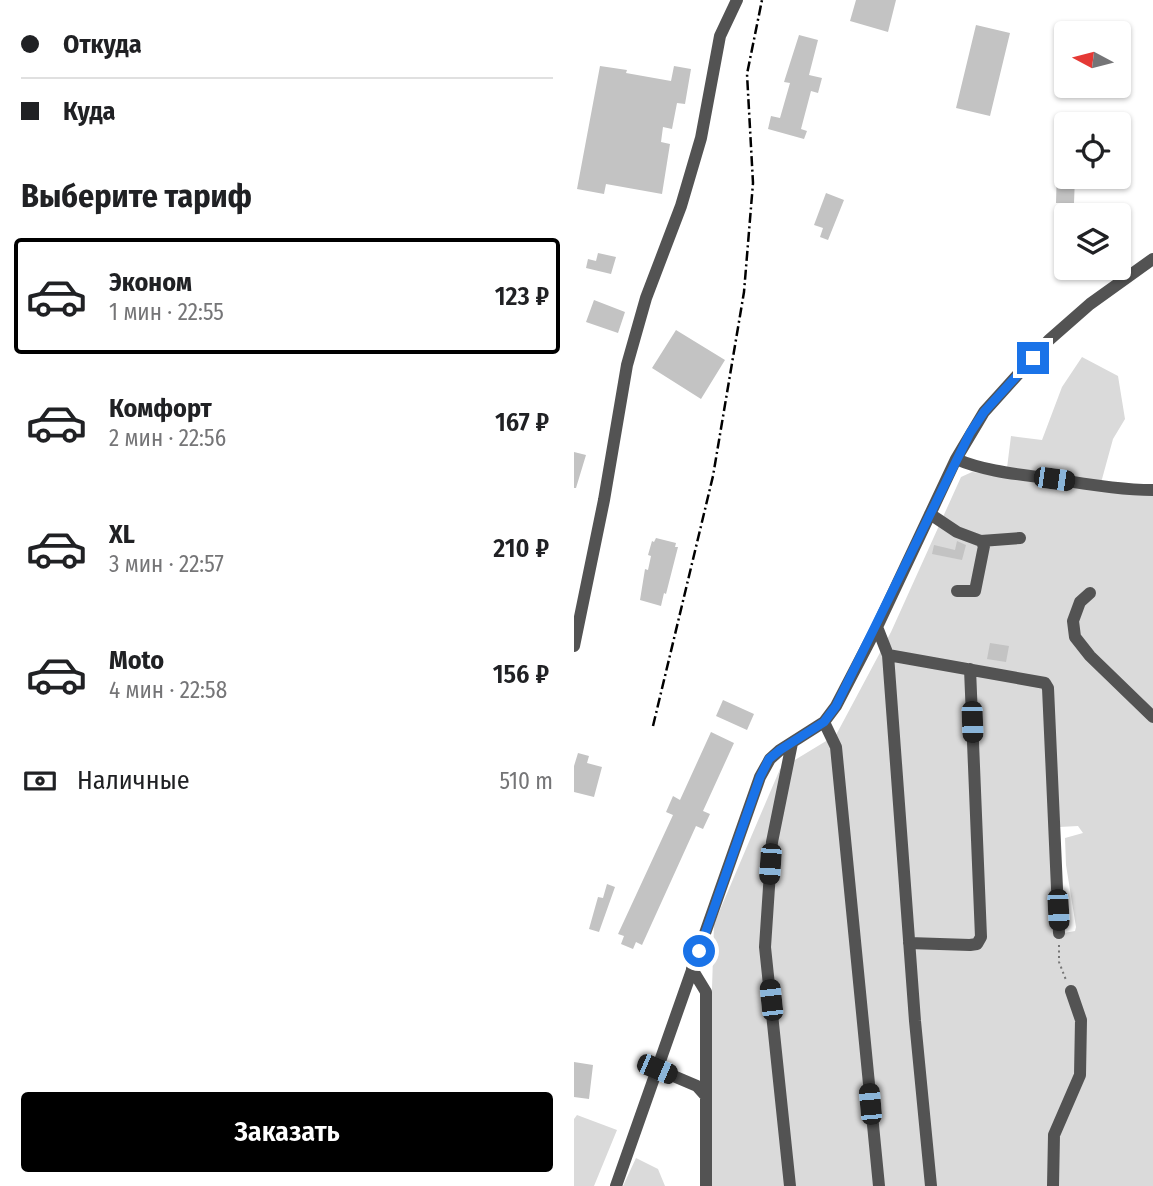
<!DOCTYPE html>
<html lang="ru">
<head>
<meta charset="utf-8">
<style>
  :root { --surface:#fff; --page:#f6f6f6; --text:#202124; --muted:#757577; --line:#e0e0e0; --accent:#000 }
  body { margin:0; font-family:"Fira Sans Condensed",sans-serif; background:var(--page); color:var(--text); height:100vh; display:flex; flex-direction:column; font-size:26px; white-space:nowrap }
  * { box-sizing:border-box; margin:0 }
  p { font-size:23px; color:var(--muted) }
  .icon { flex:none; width:38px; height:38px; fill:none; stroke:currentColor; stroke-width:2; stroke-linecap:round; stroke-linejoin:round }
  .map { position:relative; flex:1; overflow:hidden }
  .details { display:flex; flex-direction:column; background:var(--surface); width:574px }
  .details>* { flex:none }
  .hud { display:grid; align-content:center; height:154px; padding:0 21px; background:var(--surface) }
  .needle { width:46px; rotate:277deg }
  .fabs { position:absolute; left:480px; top:21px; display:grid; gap:14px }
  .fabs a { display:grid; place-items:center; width:77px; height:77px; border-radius:7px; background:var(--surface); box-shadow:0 2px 5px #0004; font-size:35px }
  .end { position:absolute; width:32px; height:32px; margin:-16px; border:9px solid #1a73e8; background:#fff; box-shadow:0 0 0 4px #fff }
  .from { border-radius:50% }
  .car { position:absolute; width:21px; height:42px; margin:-21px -10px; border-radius:9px; box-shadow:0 0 5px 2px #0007; background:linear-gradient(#222 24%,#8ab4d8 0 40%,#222 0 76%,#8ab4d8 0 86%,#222 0) }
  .hud b { display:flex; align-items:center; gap:24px; height:66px; font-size:26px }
  .hud b+b { border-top:2px solid var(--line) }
  .hud i { width:18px; height:18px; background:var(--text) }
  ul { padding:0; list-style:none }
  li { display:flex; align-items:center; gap:21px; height:116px; margin:0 14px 10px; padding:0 7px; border:4px solid transparent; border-radius:7px }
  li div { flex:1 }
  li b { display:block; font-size:26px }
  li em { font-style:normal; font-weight:600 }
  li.active { border-color:var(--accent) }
  li>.icon { width:63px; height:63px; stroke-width:1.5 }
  h2 { padding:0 21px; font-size:32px; line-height:84px }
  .pay { display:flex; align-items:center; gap:18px; height:77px; padding:0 21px; font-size:26px }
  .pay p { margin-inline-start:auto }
  .action { display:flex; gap:14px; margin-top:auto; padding:14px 21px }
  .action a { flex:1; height:80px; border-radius:7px; background:var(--accent); color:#fff; font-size:28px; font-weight:600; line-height:80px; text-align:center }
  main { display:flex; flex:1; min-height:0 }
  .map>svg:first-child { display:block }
</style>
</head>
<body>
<main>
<section class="details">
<div class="hud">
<b><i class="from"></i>Откуда</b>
<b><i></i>Куда</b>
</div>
<h2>Выберите тариф</h2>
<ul>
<li class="active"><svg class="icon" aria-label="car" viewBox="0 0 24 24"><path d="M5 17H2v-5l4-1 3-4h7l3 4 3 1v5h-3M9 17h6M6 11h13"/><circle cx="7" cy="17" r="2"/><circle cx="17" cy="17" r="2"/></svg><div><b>Эконом</b><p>1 мин · 22:55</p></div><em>123 ₽</em></li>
<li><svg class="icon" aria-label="car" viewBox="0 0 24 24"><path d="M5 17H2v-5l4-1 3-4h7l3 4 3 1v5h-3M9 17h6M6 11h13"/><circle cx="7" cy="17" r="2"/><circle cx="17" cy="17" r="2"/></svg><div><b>Комфорт</b><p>2 мин · 22:56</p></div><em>167 ₽</em></li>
<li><svg class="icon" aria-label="car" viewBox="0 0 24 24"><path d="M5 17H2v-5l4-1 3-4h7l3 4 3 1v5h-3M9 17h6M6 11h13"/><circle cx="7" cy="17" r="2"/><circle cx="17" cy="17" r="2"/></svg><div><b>XL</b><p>3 мин · 22:57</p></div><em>210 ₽</em></li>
<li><svg class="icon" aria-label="car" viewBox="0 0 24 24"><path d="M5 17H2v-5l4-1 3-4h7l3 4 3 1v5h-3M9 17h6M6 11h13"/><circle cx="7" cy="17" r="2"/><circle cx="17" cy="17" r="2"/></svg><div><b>Moto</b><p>4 мин · 22:58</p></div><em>156 ₽</em></li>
</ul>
<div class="pay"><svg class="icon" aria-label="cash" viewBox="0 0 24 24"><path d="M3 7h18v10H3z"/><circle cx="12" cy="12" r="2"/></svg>Наличные<p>510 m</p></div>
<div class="action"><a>Заказать</a></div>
</section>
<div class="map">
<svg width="579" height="1186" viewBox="0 0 579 1186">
  <rect width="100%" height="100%" fill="#fff"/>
  <!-- green -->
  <path fill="#dadada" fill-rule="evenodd" d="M 508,357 L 544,376 L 551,419 L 539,439 L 525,490 L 579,494 L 579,1186 L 137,1186 L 136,1054 L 140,924 L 206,769 L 262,735 L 317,632 L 387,477 L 398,472 L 432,476 L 437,436 L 468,440 L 488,387 ZM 504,826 L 509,833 L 491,838 L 492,865 L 502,927 L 501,931 L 490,933 L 485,827 Z
    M 3,1115 L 43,1130 L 20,1186 L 0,1186 L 0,1119 Z
    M 62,1158 L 84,1169 L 91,1186 L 49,1186 Z"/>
  <!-- building -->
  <path fill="#c3c3c3" d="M 282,0 L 322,0 L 314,32 L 276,21 Z
    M 402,25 L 436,33 L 416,116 L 382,108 Z
    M 225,35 L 244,40 L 235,75 L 248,78 L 244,93 L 237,91 L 227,129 L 233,131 L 230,139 L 194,129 L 197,116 L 206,118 L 216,83 L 210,82 Z
    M 26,66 L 53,70 L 52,73 L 97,81 L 100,66 L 117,69 L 111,104 L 103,103 L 98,129 L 89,127 L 87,142 L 96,144 L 88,194 L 32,184 L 30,194 L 3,189 Z
    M 483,166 L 492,166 L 492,177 L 501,177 L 500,203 L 482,203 Z
    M 252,193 L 270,200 L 254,240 L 246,237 L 249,228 L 240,225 Z
    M 24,253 L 42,257 L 37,274 L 12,268 L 14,259 L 22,261 Z
    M 20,300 L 51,312 L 44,333 L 12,322 Z
    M 102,330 L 151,360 L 127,399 L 78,368 Z
    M 0,452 L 12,455 L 2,488 L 0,488 Z
    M 82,538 L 102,543 L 101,547 L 104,547 L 92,594 L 90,593 L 87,606 L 66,600 L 71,569 L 74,570 L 77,556 L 74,555 L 78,541 L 80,542 Z
    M 383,541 L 392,545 L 388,560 L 358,554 L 360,545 L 381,550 Z
    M 416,643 L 435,646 L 432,662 L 413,659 Z
    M 149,700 L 180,714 L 173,730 L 142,716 Z
    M 137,732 L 160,743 L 129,811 L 136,814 L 129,829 L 122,826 L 68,945 L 62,942 L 59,949 L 47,944 L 50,936 L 44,934 L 99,815 L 92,812 L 99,796 L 106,800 Z
    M 4,753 L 15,756 L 13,763 L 28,767 L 20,797 L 0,792 L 0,766 Z
    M 33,884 L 41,887 L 25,932 L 15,929 L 24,897 L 29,898 Z
    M 0,1062 L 19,1065 L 15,1099 L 0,1097 Z"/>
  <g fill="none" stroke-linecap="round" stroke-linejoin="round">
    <!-- path -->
    <path stroke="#757575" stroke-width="2" stroke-dasharray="2 3.5" stroke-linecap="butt" d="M 485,945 L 485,962 L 492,980"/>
    <!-- minor -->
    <path stroke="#535353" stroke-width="12" d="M 382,459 C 410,471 442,474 472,478 C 508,483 543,490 579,490
      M 356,514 L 383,532 L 407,541 L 410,546 L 401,591 L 383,591
      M 407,541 L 446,538
      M 516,593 L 506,602 L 499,621 L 501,637 L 516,656 L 579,717
      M 303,627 L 314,655 L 471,683 L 474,688 L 485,933
      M 0,646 L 30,500 L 53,365 L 72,298 L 107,206 L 127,138 L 146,36 L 163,0
      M 314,655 L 341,1021 L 357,1186
      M 250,722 L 262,747 L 305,1186
      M 335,943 L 396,945 L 403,944 L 407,937 L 396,669
      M 118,969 L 132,992 L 132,1186
      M 83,1069 L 123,1086 L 131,1095
      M 42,1186 L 186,777 L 196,759 L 206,750 L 250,722 L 262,706 L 303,627 L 382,459 L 410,412 L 475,340 L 516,304 L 579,259
      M 216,1186 L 191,947 L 198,842 L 218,743
      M 479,1186 L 480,1135 L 506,1075 L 507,1020 L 497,991"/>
    <!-- rail -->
    <path stroke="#000" stroke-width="2.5" stroke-dasharray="10 3.5 2 3.5" stroke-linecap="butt" d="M 79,726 L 139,476 L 170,292 L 179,183 L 173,74 L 188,0"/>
  </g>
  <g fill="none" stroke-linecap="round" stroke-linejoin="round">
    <!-- route -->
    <path stroke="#1a73e8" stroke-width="9" d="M 125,951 L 186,777 L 195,759 L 206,750 L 250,722 L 262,706 L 396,433 L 410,412 L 459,358"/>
  </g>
</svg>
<div class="fabs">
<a><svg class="needle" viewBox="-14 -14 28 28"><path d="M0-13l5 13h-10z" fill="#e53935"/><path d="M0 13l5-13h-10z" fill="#757577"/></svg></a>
<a><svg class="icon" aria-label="locate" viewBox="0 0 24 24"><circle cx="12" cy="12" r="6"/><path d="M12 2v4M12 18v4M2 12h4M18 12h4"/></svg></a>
<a><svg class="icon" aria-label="layers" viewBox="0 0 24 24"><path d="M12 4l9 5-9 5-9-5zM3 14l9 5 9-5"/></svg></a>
</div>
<i class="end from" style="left:125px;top:951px"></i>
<i class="end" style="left:459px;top:358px"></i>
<i class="car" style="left:480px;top:479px;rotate:98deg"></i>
<i class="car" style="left:398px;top:722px;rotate:178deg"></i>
<i class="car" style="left:196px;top:864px;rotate:184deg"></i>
<i class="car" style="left:484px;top:910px;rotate:177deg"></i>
<i class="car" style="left:197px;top:1000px;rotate:354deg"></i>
<i class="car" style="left:83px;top:1069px;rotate:113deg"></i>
<i class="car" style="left:296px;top:1104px;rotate:355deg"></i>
</div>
</main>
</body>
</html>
